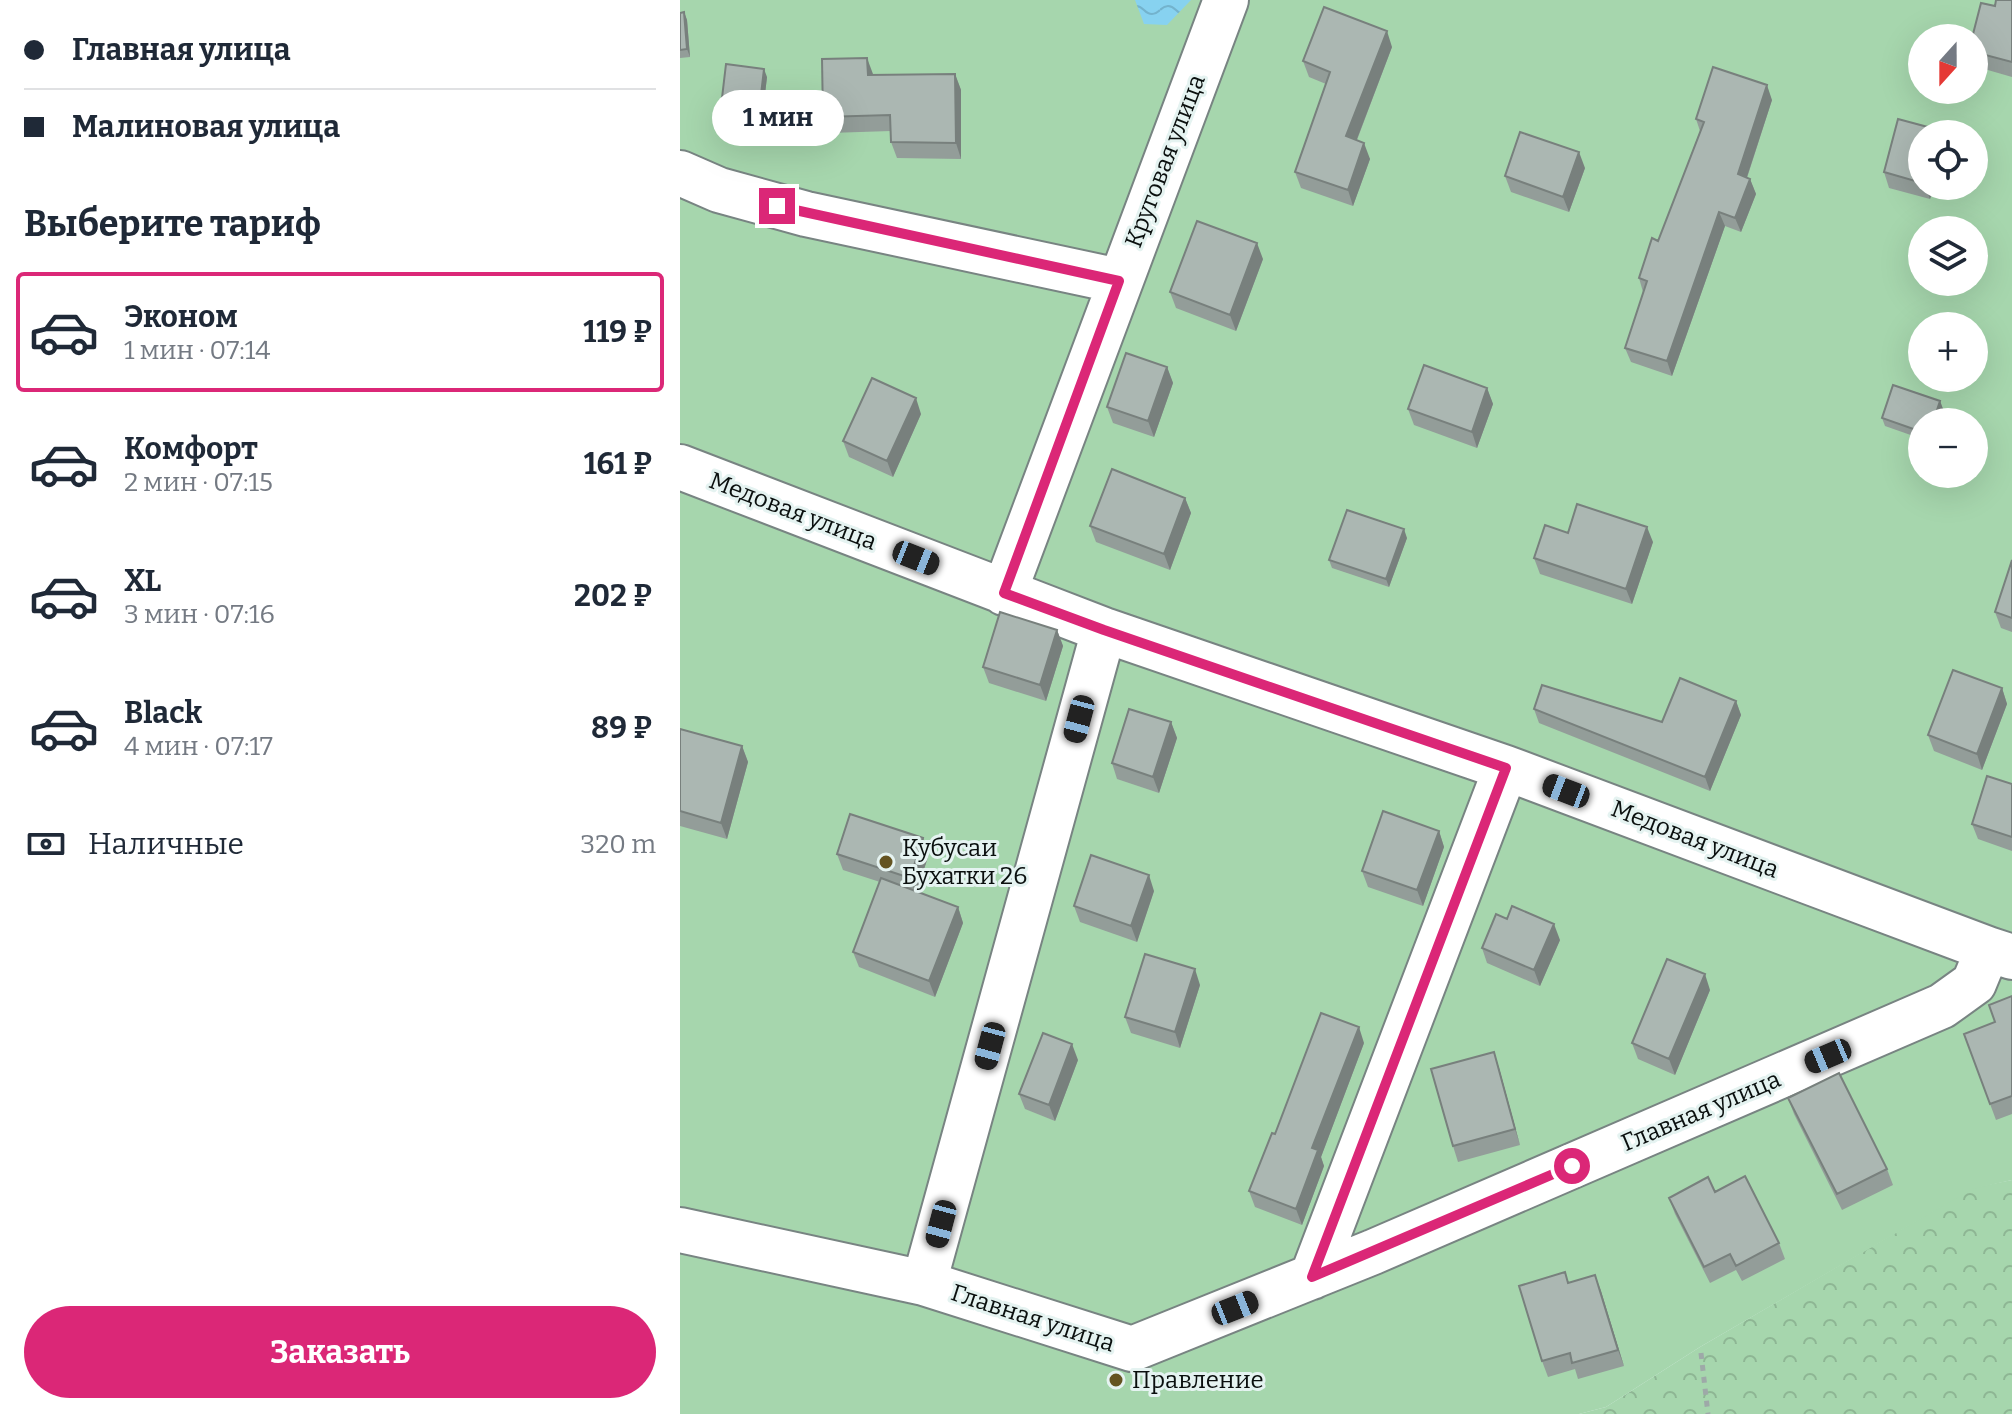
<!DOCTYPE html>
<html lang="ru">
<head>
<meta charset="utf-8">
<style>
  :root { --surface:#fff; --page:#f2f2f3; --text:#1f2937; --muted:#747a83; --line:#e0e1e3; --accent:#db2777 }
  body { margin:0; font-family:Bitter,serif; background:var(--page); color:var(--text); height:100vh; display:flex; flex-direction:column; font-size:30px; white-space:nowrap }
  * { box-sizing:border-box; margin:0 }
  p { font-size:26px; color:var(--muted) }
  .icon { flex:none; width:44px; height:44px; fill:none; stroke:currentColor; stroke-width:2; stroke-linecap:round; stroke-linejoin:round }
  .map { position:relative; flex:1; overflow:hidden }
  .panel { display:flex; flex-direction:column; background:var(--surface); width:680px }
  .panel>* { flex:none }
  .banner { display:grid; align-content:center; height:176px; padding:0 24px; background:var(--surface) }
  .needle { width:52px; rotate:201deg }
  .controls { position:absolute; left:1228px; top:24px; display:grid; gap:16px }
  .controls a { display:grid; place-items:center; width:80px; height:80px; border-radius:50%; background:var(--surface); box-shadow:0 8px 32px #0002; font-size:40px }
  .end { position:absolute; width:36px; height:36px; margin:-18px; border:10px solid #db2777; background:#fff; box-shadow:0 0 0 4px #fff }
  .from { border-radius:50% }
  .bubble { position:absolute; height:56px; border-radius:28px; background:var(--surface); box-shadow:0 8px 32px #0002; font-size:26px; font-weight:700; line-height:56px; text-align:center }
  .car { position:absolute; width:24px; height:48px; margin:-24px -12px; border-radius:10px; box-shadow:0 0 6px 2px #0007; background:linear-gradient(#222 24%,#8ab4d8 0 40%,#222 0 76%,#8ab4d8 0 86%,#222 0) }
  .banner b { display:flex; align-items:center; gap:28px; height:76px; font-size:30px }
  .banner b+b { border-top:2px solid var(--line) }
  .banner i { width:20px; height:20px; background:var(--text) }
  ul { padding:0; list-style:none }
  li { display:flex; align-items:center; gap:24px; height:120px; margin:0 16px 12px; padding:0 8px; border:4px solid transparent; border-radius:8px }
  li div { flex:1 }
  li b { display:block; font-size:30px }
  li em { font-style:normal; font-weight:700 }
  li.current { border-color:var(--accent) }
  li>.icon { width:72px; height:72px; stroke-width:1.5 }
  h2 { padding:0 24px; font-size:36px; line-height:96px }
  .pay { display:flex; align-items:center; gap:20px; height:88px; padding:0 24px; font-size:30px }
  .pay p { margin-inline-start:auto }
  .cta { display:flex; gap:16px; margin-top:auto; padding:16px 24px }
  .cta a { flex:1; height:92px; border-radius:48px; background:var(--accent); color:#fff; font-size:32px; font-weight:700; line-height:92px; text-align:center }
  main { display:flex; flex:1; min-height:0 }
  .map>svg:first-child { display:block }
</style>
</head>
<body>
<main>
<section class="panel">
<div class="banner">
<b><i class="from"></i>Главная улица</b>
<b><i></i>Малиновая улица</b>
</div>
<h2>Выберите тариф</h2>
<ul>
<li class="current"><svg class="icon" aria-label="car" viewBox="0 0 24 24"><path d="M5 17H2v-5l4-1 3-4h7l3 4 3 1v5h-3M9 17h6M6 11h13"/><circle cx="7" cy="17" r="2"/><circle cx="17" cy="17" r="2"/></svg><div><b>Эконом</b><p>1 мин · 07:14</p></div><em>119 ₽</em></li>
<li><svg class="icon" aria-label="car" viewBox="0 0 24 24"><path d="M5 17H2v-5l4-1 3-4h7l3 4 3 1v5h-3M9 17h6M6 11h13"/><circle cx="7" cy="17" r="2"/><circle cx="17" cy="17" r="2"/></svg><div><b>Комфорт</b><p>2 мин · 07:15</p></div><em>161 ₽</em></li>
<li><svg class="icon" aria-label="car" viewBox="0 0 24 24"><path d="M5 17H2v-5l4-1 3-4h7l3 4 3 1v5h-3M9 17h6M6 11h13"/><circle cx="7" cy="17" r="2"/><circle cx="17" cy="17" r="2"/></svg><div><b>XL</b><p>3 мин · 07:16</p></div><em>202 ₽</em></li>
<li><svg class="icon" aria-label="car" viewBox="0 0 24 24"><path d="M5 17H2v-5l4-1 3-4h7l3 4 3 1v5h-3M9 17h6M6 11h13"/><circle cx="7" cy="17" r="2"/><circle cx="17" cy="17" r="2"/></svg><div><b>Black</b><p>4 мин · 07:17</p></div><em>89 ₽</em></li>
</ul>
<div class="pay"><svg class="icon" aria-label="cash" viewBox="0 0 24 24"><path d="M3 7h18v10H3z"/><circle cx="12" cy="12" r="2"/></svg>Наличные<p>320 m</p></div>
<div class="cta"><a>Заказать</a></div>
</section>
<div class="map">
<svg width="1332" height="1414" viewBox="0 0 1332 1414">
  <defs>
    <pattern id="forest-crowns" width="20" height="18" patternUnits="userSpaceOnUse" patternTransform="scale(2)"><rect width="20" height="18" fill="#a6d6ad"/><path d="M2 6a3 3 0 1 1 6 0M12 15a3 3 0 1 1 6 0" fill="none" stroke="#8eb694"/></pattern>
    <pattern id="water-waves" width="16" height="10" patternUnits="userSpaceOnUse" patternTransform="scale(2)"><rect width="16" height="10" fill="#87d2f0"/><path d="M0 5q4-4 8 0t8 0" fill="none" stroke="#73b3cd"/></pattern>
  </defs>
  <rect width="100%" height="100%" fill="#e5f3f1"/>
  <!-- forest -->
  <path fill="url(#forest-crowns)" d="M 1332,1180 L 1332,1414 L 899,1414 L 926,1407 L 1020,1347 L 1292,1188 Z"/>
  <!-- garden -->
  <path fill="#a6d6ad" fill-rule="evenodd" d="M 0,0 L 1332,0 L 1332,1180 L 1292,1189 L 1020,1347 L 926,1407 L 899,1414 L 0,1414 ZM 1242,38 L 1294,38 L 1294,90 L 1242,90 ZM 1242,134 L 1294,134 L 1294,186 L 1242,186 ZM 1242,230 L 1294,230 L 1294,282 L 1242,282 ZM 1242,326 L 1294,326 L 1294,378 L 1242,378 ZM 1242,422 L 1294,422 L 1294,474 L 1242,474 Z"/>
  <!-- water -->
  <path fill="url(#water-waves)" d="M 455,0 L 511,0 L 487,25 L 464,24 Z"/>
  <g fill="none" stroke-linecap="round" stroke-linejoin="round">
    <defs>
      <path id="minor" d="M 0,173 L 39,190 L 126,214 L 439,281
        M 0,467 L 424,630 L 826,768 L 1308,949
        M 324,593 L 546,0
        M 0,1230 L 244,1283 L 452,1349 L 693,1252 L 1262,1006 L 1294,983 L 1308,949 L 1332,957
        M 632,1277 L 826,768
        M 244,1283 L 424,630"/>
    </defs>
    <!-- minor casing -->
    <use href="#minor" stroke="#788482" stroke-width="48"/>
    <!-- path -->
    <path stroke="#9ea9a8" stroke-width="5" stroke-dasharray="6 6" stroke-linecap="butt" d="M 1021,1353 L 1028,1414"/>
    <!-- minor -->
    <use href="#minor" stroke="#fff" stroke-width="44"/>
  </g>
  <!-- wall -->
  <path fill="#939d99" d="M 1332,0 L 1332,77 L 1294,66 L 1294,38 L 1315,6 Z
    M 4,12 L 7,20 L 10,57 L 0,58 L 0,13 Z
    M 712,47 L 677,140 L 690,159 L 673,206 L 621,188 L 615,172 L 646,84 L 629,77 L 623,61 Z
    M 275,74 L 281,90 L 281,159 L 217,158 L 211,142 L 211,131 L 149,133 L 143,117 L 193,75 Z
    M 87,77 L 81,128 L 43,123 L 40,115 Z
    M 1092,100 L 1067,178 L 1070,179 L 1076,194 L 1061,232 L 1045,226 L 992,376 L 951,362 L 945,348 L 963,292 L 959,278 L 978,241 L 1020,131 L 1016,119 Z
    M 1242,134 L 1242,186 L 1254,186 L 1250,199 L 1209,188 L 1204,172 Z
    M 905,168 L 889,212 L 831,192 L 825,176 Z
    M 583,259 L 556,331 L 496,308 L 490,292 Z
    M 487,367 L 493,383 L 474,437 L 433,423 L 427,407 Z
    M 807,388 L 813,404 L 797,448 L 734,425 L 728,409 Z
    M 1260,401 L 1263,409 L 1242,422 L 1242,439 L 1205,426 L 1202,418 Z
    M 241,414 L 213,477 L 169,457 L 163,441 Z
    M 505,498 L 511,513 L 490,570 L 416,542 L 410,526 Z
    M 888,533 L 973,542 L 952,604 L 860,574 L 854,558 Z
    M 727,538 L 709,587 L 652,568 L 649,560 Z
    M 1332,560 L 1332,632 L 1321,628 L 1315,612 Z
    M 377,630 L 383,646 L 366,701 L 309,683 L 303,667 Z
    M 1322,688 L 1327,704 L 1302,770 L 1254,751 L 1248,735 Z
    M 1056,701 L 1061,715 L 1030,791 L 859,723 L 854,709 L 982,722 Z
    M 491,722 L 497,738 L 479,793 L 437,779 L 432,763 Z
    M 0,729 L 62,746 L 68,762 L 47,839 L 0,826 Z
    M 1332,784 L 1332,851 L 1298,839 L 1292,824 Z
    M 759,831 L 764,847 L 743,906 L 688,887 L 682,871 Z
    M 157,854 L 249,854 L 236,892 L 278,907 L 283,923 L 255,997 L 179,967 L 173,952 L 200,882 L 163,870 Z
    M 474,891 L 457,942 L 400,922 L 394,906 Z
    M 880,940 L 860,986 L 807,963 L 802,948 Z
    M 520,985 L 500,1048 L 451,1033 L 445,1017 Z
    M 1030,990 L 995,1075 L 958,1059 L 952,1043 Z
    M 1332,996 L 1332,1114 L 1316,1120 L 1284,1034 L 1315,1022 Z
    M 684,1043 L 641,1157 L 644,1166 L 622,1225 L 575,1207 L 569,1191 L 595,1134 Z
    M 398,1060 L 375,1121 L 345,1109 L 339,1094 Z
    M 819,1068 L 840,1145 L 778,1162 L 773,1146 Z
    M 1108,1098 L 1207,1169 L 1213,1185 L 1162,1210 L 1114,1114 Z
    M 1035,1192 L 1099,1243 L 1105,1259 L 1062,1281 L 1056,1270 L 1030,1283 L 995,1214 L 989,1198 Z
    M 915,1275 L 944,1366 L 898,1379 L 895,1369 L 868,1377 L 862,1361 L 889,1283 Z"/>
  <!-- shaded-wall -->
  <path fill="#78807d" d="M 4,12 L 7,20 L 10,57 L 7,49 Z
    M 707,31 L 712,47 L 672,152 L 666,136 Z
    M 187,58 L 193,74 L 193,91 L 188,75 Z
    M 84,69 L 87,77 L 81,128 L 78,120 Z
    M 275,74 L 281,90 L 281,159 L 276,143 Z
    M 1087,85 L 1092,100 L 1063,189 L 1058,174 Z
    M 684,143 L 690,159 L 673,206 L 668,190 Z
    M 899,152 L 905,168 L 889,212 L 883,197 Z
    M 1070,179 L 1076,194 L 1061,232 L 1055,218 Z
    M 1245,186 L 1254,186 L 1250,199 Z
    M 1039,212 L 1045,226 L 992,376 L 987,361 Z
    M 577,243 L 583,259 L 556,331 L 550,315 Z
    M 487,367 L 493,383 L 474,437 L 468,421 Z
    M 807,388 L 813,404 L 797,448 L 792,432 Z
    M 236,398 L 241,414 L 213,477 L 207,461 Z
    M 1260,401 L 1263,409 L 1259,422 L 1253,422 Z
    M 505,498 L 511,513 L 490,570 L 484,554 Z
    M 967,527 L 973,542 L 952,604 L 946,589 Z
    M 724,529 L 727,538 L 709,587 L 706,579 Z
    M 377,630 L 383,646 L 366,701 L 360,685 Z
    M 1322,688 L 1327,704 L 1302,770 L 1297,754 Z
    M 1056,701 L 1061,715 L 1030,791 L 1025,777 Z
    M 491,722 L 497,738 L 479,793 L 473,777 Z
    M 62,746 L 68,762 L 47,839 L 41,823 Z
    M 759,831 L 764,847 L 743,906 L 737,890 Z
    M 243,838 L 249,854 L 236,894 L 230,878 Z
    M 469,875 L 474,891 L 457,942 L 451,926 Z
    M 278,907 L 283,923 L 255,997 L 249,981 Z
    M 874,924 L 880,940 L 860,986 L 854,970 Z
    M 515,969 L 520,985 L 500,1048 L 495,1032 Z
    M 1025,974 L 1030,990 L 995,1075 L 989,1059 Z
    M 679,1027 L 684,1043 L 641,1157 L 644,1166 L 622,1225 L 616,1209 L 632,1148 Z
    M 392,1044 L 398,1060 L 375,1121 L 369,1105 Z
    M 814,1052 L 819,1068 L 840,1145 L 835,1129 Z
    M 915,1275 L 921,1291 L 944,1366 L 938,1350 Z"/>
  <!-- building -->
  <path fill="#abb7b2" stroke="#78807d" stroke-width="2" d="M 1316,0 L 1332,0 L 1332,62 L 1294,52 L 1294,38 L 1292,38 L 1301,3 L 1315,6 Z
    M 644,7 L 707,31 L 666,136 L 684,143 L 668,190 L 615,172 L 650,72 L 623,61 Z
    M 4,12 L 7,49 L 0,50 L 0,13 Z
    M 187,58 L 188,75 L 275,74 L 276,143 L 211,142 L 210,115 L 143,117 L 142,59 Z
    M 46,64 L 84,69 L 78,120 L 40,115 Z
    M 1033,67 L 1087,85 L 1058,174 L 1070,179 L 1055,218 L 1039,212 L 987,361 L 945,348 L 967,281 L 959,278 L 972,238 L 978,241 L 1024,122 L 1016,119 Z
    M 1218,119 L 1259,130 L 1258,134 L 1242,134 L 1242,183 L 1204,172 Z
    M 840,132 L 899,152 L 883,197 L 825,176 Z
    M 517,221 L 577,243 L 550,315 L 490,292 Z
    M 446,353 L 487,367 L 468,421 L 427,407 Z
    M 744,365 L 807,388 L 792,432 L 728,409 Z
    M 192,378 L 236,398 L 207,461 L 163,441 Z
    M 1213,385 L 1260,401 L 1253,422 L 1242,422 L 1242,432 L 1202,418 Z
    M 432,469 L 505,498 L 484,554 L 410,526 Z
    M 897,504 L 967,527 L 946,589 L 854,558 L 865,525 L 888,533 Z
    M 667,510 L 724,529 L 706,579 L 649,560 Z
    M 1332,560 L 1332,618 L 1315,612 Z
    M 320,612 L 377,630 L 360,685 L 303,667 Z
    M 1273,670 L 1322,688 L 1297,754 L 1248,735 Z
    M 1000,678 L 1056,701 L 1025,777 L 854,709 L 862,685 L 982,722 Z
    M 449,709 L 491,722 L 473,777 L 432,763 Z
    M 0,729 L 62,746 L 41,823 L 0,811 Z
    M 1307,776 L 1332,784 L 1332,837 L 1292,824 Z
    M 703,811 L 759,831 L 737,890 L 682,871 Z
    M 170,814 L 243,838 L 230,878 L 157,854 Z
    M 411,855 L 469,875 L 451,926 L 394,906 Z
    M 201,878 L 278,907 L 249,981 L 173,952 Z
    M 832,906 L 874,924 L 854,970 L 802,948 L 816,914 L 827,919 Z
    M 465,954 L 515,969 L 495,1032 L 445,1017 Z
    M 987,959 L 1025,974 L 989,1059 L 952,1043 Z
    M 1332,996 L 1332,1096 L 1310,1104 L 1284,1034 L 1315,1022 L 1309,1005 Z
    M 641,1013 L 679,1027 L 632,1148 L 638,1150 L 616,1209 L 569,1191 L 592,1133 L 595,1134 Z
    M 363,1033 L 392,1044 L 369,1105 L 339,1094 Z
    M 814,1052 L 835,1129 L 773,1146 L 751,1069 Z
    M 1159,1073 L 1207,1169 L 1157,1194 L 1108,1098 Z
    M 1065,1176 L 1099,1243 L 1056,1266 L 1050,1254 L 1024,1267 L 989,1198 L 1028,1177 L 1035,1192 Z
    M 885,1272 L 888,1283 L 915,1275 L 938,1350 L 892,1363 L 890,1353 L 862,1361 L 839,1286 Z"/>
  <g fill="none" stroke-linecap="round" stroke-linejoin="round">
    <!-- route -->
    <path stroke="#db2777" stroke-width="10" d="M 97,206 L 439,281 L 324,593 L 424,630 L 826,768 L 632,1277 L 892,1166"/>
  </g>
  <!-- markers -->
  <g fill="#645421" stroke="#e5f3f1" stroke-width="3">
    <circle cx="206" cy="862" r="8"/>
    <circle cx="436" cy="1380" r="8"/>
  </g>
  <g text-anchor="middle" stroke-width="6" stroke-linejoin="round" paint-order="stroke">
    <!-- street labels -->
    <g font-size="24" fill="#0a0f0e" stroke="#e5f3f1">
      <text transform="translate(485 161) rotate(-69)" y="8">Круговая улица</text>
      <text transform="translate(113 511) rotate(21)" y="8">Медовая улица</text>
      <text transform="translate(1015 839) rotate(21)" y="8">Медовая улица</text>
      <text transform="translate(1021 1111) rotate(-23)" y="8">Главная улица</text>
      <text transform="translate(353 1318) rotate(18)" y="8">Главная улица</text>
    </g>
    <!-- poi labels -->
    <g font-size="24" fill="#0a0f0e" stroke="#e5f3f1" text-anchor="start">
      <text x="222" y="856">Кубусаи<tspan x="222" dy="28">Бухатки 26</tspan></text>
      <text x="452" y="1388">Правление</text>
    </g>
  </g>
</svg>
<div class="controls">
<a><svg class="needle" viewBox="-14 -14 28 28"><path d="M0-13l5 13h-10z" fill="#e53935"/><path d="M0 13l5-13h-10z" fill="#747a83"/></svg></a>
<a><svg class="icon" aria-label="locate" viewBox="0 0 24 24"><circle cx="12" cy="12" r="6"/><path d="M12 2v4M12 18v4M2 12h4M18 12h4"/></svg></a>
<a><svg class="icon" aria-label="layers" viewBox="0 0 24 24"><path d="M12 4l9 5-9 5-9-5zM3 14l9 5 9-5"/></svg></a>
<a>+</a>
<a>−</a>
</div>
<i class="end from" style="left:892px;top:1166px"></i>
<i class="end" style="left:97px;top:206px"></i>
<div class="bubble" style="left:32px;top:90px;width:132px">1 мин</div>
<i class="car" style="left:236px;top:558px;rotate:112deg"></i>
<i class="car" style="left:399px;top:719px;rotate:195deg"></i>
<i class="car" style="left:886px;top:791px;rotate:291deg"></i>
<i class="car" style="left:310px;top:1046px;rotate:195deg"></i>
<i class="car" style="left:1148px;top:1056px;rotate:247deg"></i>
<i class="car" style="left:261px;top:1224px;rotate:195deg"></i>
<i class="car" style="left:555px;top:1308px;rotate:68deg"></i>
</div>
</main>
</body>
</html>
